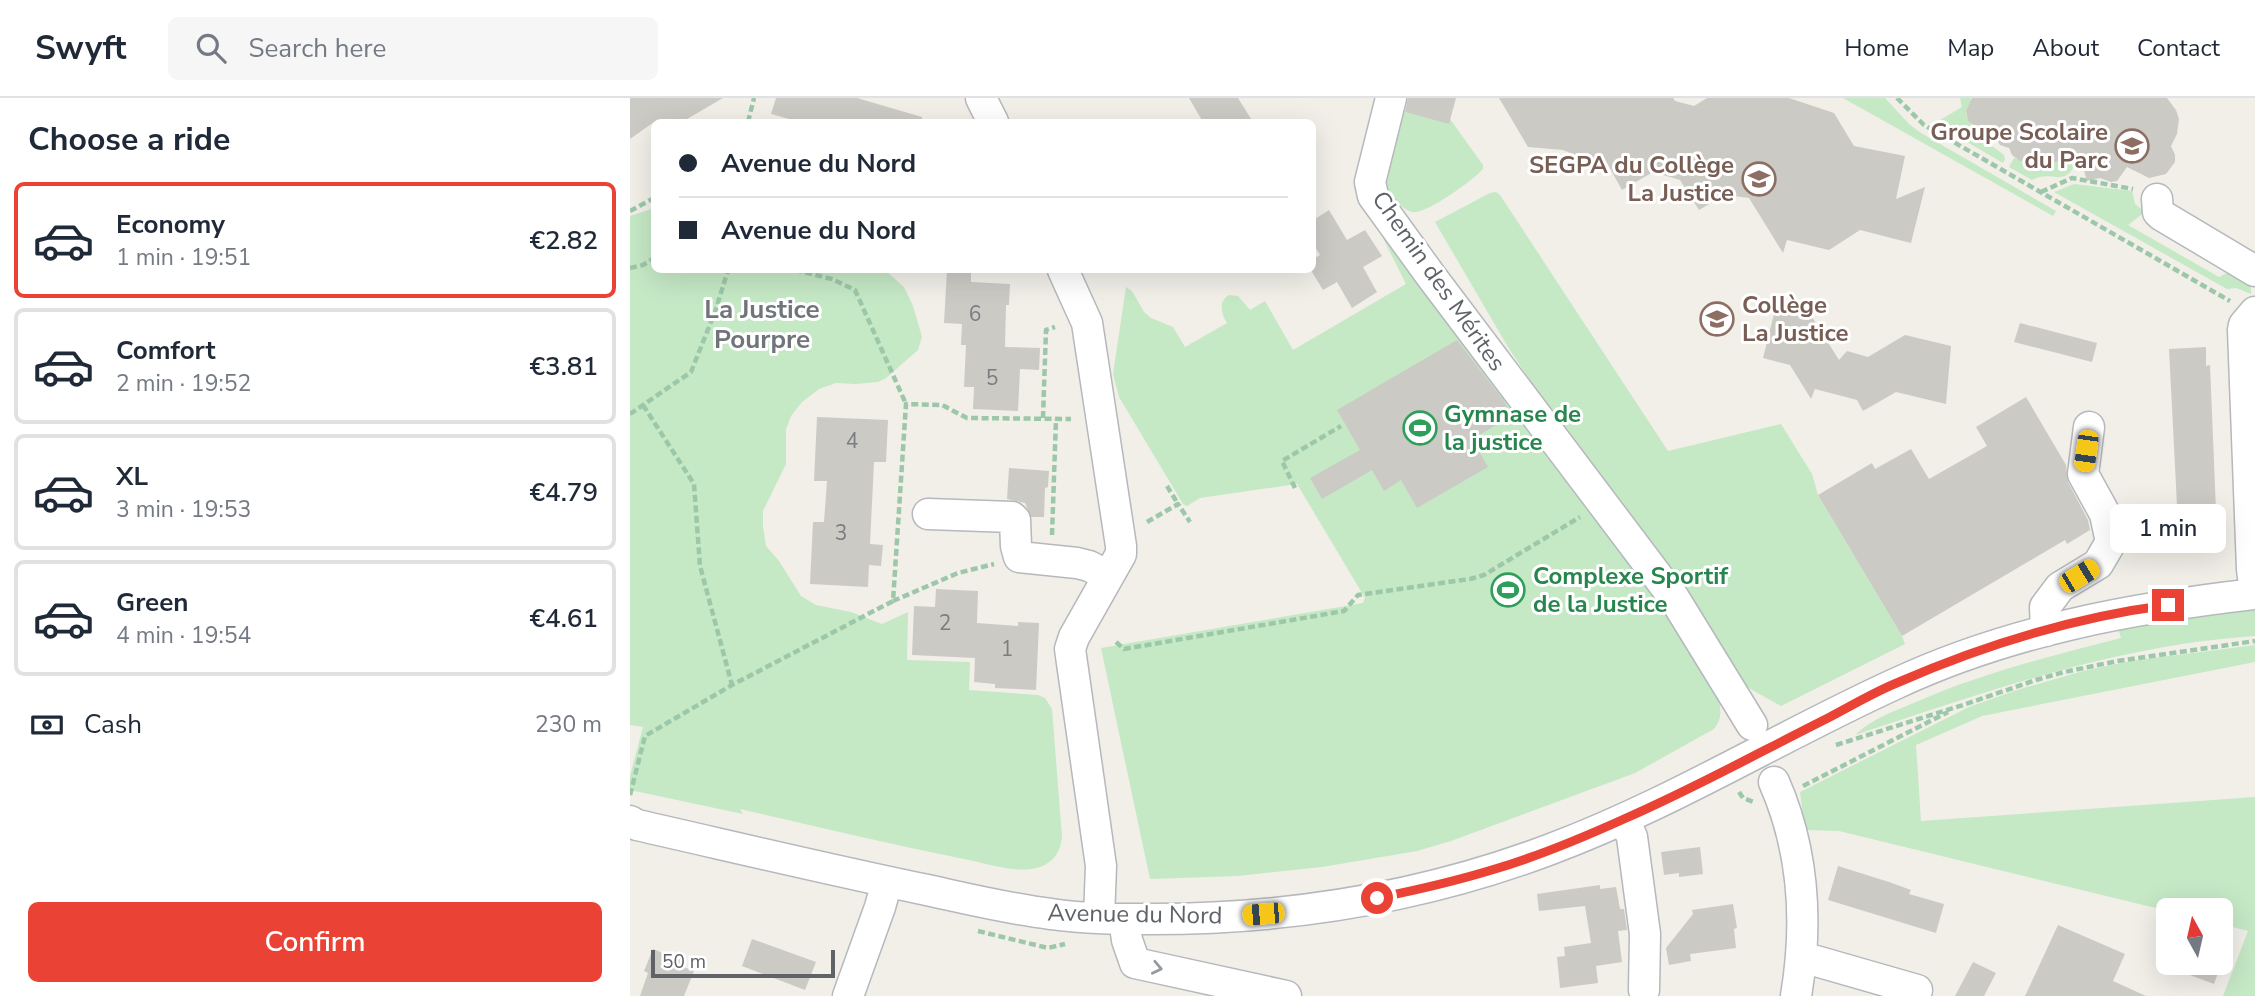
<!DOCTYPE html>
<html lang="en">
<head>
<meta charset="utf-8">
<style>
  :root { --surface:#fff; --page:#f6f6f7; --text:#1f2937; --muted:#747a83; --line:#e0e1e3; --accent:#ea4335 }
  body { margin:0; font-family:"Nunito Sans",sans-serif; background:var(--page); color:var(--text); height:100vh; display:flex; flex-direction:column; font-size:26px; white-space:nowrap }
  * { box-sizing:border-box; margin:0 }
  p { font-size:23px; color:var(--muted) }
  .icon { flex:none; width:38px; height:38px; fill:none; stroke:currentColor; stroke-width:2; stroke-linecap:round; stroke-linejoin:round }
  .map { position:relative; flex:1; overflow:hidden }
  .drawer { display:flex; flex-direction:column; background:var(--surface); width:630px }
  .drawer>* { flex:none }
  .banner { position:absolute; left:21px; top:21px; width:665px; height:154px; border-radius:10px; box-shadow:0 7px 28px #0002; display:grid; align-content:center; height:154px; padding:0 28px; background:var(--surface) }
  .needle { width:46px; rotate:352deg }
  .buttons { position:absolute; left:1526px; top:800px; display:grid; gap:14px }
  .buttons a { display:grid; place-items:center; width:77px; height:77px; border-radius:10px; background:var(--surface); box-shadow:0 7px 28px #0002; font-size:35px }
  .scale { position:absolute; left:21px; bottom:18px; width:184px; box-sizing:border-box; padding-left:7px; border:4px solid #5f6368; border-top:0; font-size:19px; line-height:24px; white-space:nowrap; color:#5f6368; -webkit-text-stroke:5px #fff; paint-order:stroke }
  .end { position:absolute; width:32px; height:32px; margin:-16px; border:9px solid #ea4335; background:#fff; box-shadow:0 0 0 4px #fff }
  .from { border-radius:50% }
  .bubble { position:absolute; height:49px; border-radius:10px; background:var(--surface); box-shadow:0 7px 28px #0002; font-size:23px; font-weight:600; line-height:49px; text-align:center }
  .car { position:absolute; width:21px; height:42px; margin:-21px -10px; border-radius:9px; box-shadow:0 0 5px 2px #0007; background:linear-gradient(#f5c518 24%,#345 0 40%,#f5c518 0 76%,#345 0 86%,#f5c518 0) }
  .banner b { display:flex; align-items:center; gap:24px; height:66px; font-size:26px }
  .banner b+b { border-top:2px solid var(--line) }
  .banner i { width:18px; height:18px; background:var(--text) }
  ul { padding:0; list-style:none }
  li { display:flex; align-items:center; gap:21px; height:116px; margin:0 14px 10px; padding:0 14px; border:4px solid var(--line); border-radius:10px }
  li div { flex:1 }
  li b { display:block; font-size:26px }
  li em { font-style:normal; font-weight:600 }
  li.selected { border-color:var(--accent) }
  li>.icon { width:63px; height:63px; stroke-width:1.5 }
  h2 { padding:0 28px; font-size:32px; line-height:84px }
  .pay { display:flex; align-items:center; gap:18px; height:77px; padding:0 28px; font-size:26px }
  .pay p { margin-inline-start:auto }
  .action { display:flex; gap:14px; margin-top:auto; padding:14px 28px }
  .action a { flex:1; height:80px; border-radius:10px; background:var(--accent); color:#fff; font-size:28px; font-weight:600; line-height:80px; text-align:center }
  header { display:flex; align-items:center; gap:42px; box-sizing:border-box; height:98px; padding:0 35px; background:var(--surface); border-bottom:2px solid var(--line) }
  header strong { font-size:33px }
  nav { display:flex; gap:38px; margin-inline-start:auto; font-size:24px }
  .search { width:490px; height:63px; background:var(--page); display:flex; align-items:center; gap:18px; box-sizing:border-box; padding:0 24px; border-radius:10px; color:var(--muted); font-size:26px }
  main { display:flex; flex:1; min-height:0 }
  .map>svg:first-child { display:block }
</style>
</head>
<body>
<header>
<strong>Swyft</strong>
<div class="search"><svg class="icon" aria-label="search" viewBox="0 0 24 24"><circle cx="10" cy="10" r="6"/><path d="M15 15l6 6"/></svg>Search here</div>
<nav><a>Home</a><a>Map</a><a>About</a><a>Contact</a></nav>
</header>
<main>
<section class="drawer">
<h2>Choose a ride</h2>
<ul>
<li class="selected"><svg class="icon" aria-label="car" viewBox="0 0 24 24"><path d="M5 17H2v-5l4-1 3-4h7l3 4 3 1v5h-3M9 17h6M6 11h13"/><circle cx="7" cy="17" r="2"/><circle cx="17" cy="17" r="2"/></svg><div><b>Economy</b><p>1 min · 19:51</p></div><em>€2.82</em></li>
<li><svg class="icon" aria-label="car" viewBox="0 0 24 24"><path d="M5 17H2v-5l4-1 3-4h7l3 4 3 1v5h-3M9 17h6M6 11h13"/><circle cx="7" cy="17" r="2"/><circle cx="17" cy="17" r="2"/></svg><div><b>Comfort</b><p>2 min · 19:52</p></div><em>€3.81</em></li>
<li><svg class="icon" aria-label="car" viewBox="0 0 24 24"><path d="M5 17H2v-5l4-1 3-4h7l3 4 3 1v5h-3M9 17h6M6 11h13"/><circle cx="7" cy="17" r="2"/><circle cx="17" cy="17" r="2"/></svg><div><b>XL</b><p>3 min · 19:53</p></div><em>€4.79</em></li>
<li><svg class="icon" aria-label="car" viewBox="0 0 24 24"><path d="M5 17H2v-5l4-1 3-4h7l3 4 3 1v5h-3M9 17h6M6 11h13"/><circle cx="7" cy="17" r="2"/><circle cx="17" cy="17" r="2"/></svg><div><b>Green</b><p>4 min · 19:54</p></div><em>€4.61</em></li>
</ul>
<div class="pay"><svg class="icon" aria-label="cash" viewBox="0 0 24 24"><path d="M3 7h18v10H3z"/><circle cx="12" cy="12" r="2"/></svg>Cash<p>230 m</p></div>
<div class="action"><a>Confirm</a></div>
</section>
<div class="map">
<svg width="1625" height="898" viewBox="0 0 1625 898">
  <rect width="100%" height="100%" fill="#f1efe8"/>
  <!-- green -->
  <path fill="#c5e8c5" d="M 1213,0 L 1255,0 L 1279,26 L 1291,35 L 1426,113 L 1423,118 Z
    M 1330,0 L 1340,0 L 1342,4 L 1336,13 C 1336,28 1349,31 1362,33 L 1362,48 L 1374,57 L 1375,61 L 1373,65 L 1305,25 L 1332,9 Z
    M 767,12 L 814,24 L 820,21 L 853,67 L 853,71 C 843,82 796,117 782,114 C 769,110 758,93 749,84 Z
    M 1409,59 L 1420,66 L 1432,61 L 1447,60 C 1437,93 1423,70 1402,82 L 1379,69 L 1384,60 L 1394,63 Z
    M 1444,86 L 1502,93 L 1505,106 L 1515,114 L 1498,127 L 1589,179 L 1609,169 L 1621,184 L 1621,196 L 1606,190 L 1597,191 L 1424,94 Z
    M 866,94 L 870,97 L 1038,353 L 1151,326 L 1182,376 L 1188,397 L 1272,538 L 1275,546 L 1151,608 L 1108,584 L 999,433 L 878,249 L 805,124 L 860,95 Z
    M 24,110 L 24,172 L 255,172 L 274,189 L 283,208 L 292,239 L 288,252 L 256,280 L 248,284 L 226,286 L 206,285 L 189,291 L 172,304 L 161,318 L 156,331 L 156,366 L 133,413 L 133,429 L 136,448 L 149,463 L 171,498 L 186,507 L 221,514 L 252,526 L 278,514 L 277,562 L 340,564 L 339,592 L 408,597 L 415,600 L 422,611 L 432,739 C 430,757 420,768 402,771 C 381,774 355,765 334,761 C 259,746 184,728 110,711 L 113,716 L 0,692 L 0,678 L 13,629 L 0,627 L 0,118 Z
    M 741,116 L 1021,483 L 1087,596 C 1091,609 1093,620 1084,631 L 1005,675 L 821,743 L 787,753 L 692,769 L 608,778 L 520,781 L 471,550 L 733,505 L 735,500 L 667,386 L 570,400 L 557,408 L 553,406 L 489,299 L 483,276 L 496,189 L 502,193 L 514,214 L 521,220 L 543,229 L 555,249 L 597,225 C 591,215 588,204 599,197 L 608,198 L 620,212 L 635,203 L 663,252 L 776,186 Z
    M 1625,509 L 1625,538 C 1486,547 1356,594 1225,637 C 1243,620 1263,614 1286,604 C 1352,575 1421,558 1491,540 L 1488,530 Z
    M 1625,547 L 1625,564 L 1352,618 L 1286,647 L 1291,723 L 1625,699 L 1625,898 L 1593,898 L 1618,833 L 1591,826 L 1591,812 L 1538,813 L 1209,733 L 1175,732 L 1170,694 L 1339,609 L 1387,592 L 1453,573 L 1501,563 Z"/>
  <!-- building -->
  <path fill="#cccac5" d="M 0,0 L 93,0 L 52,24 L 24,24 L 0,41 Z
    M 146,0 L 227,0 L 292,19 L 292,24 L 170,24 L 141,16 Z
    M 559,0 L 608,0 L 623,24 L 573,24 Z
    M 778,0 L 826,0 L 819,26 L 775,14 Z
    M 869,0 L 1043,0 L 1045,3 L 1064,8 L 1077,0 L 1159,0 L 1204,15 L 1224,48 L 1275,58 L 1266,101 L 1295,89 L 1281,145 L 1230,132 L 1199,152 L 1157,142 L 1153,155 L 1119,100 L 1095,97 L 1069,112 L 1050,82 L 1023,74 L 992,92 L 977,65 L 968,67 L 933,52 L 898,49 Z
    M 1342,0 L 1537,0 L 1546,12 L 1549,21 L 1547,36 L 1541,48 L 1545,57 L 1545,64 L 1536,76 L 1519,80 L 1497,69 L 1487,83 L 1481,84 L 1470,80 L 1457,83 L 1453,69 L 1432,62 L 1420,66 L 1408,60 L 1390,63 L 1382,57 L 1379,50 L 1370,47 L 1362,34 L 1345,28 L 1338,23 L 1336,13 Z
    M 699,112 L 717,142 L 735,132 L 752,158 L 733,169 L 747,194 L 722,210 L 707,184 L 693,192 L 682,174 L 682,162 L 690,157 L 682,144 L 682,123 Z
    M 317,172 L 341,172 L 341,184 L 380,186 L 379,207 L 376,207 L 375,249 L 410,250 L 409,272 L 390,271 L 388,313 L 343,311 L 344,289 L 334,289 L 336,247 L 331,247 L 332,226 L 314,225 Z
    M 1147,204 L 1177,211 L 1209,262 L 1217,253 L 1238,259 L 1275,237 L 1321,248 L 1316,306 L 1266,294 L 1233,313 L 1227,302 L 1185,291 L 1181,301 L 1160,267 L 1133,260 Z
    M 1390,225 L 1467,245 L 1462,264 L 1384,244 Z
    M 827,242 L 874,303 L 882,318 L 842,341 L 858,369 L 787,410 L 771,382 L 754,393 L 742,372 L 692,401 L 680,380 L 730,352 L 707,312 Z
    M 1576,249 L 1576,268 L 1580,267 L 1587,437 L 1551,439 L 1551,427 L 1548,427 L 1539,251 Z
    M 1396,299 L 1436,367 L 1438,384 L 1458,422 L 1460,432 L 1437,446 L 1435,442 L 1272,538 L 1188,397 L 1242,365 L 1245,371 L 1281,351 L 1299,381 L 1357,348 L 1346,329 Z
    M 187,319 L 258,322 L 256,364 L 244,364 L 240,446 L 253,447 L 251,468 L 239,467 L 238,489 L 180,486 L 183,424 L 194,424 L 197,383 L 184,383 Z
    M 379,370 L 419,373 L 418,389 L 415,390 L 414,419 L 401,419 L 395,405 L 377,401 Z
    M 306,491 L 348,493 L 347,525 L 388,528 L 388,524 L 409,525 L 406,592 L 365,590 L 365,586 L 344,584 L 345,560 L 282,557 L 284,508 L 305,509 Z
    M 1070,749 L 1073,776 L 1049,779 L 1049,775 L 1034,777 L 1031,754 Z
    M 1208,768 L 1259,784 L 1281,792 L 1279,796 L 1314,806 L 1306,835 L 1198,802 Z
    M 970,787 L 970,791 L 986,789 L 990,811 L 994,811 L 997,832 L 988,833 L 992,864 L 966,868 L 968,885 L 930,890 L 927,859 L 935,858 L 934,849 L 961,845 L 955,808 L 909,813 L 907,796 Z
    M 1103,806 L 1107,830 L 1104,831 L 1106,850 L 1060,856 L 1061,863 L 1039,867 L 1036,850 L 1063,816 L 1062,812 Z
    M 1428,827 L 1495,856 L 1483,883 L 1516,898 L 1395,898 Z
    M 122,841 L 186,864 L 175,892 L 112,868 Z
    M 23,851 L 51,862 L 49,867 L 64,873 L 54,898 L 10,898 L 18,875 L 14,873 Z
    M 1343,864 L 1366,875 L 1354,898 L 1325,898 Z
    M 1534,864 L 1592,864 L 1584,886 L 1533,867 Z"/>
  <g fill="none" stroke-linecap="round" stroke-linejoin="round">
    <defs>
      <path id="minor" d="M 351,0 L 363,24
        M 761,0 L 740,84 L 743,98 L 801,178 L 1044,500 L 1122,627
        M 1527,101 L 1528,114 L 1531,117 L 1625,173
        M 433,172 L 457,225 L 491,448 L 491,456 L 444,539 L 440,551 L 471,768 L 469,820
        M 1625,214 L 1614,227 L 1613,232 L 1622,471 L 1625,496
        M 298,416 L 382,419 L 385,422 L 386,448 L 389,459 L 447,465 L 459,468 L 478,478
        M 1416,533 L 1415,509 L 1430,489 L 1468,466 L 1481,444 L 1475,416 L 1453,376 L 1459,329
        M 1144,684 C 1174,752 1178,826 1166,898
        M 994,721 L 1002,739 L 1015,836 L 1014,892
        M 0,723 L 7,727 C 104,749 200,772 297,792 C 338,801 379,811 421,816 C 455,821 489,821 523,821 C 658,821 794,799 921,751 C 1041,706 1149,639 1265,586 C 1378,533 1502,510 1625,496
        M 494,821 L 497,842 L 505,865 L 656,898
        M 1172,859 L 1287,892
        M 218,898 L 250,809 L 257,784"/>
    </defs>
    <!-- minor casing -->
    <use href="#minor" stroke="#b5b8bc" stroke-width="33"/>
    <!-- path -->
    <path stroke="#9cc7a9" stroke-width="4.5" stroke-dasharray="7 3.5" stroke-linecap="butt" d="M 1267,0 L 1294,27 L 1600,203
      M 118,24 L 124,0
      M 1411,94 L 1442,80 L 1503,91
      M 0,113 L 24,100
      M 0,170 L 13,167 L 24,160
      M 165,172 L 202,181 L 225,192 L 276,306
      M 13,307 L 64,386 L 70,468 L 102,587
      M 0,316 L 61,274 L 85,214 L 98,172
      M 413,320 L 416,232 L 425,229
      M 537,388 L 548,406
      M 665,390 L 652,363 L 711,328
      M 517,424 L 548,406 L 560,424
      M 422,437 L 426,321
      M 263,503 L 328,475 L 364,466
      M 486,544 L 494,551 L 714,513 L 728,497 L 840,481 L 854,477 L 950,419
      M 1206,647 L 1333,607 L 1406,582 L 1434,574 L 1488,563 L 1625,543
      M 1173,688 L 1318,614
      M 1109,694 L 1113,700 L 1124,704
      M 0,697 L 15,638 L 102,587 L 263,503 L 276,306 L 312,307 L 337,320 L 441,321
      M 348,833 L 418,850 L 435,846"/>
    <!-- minor -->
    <use href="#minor" stroke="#fff" stroke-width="30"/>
  </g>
  <!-- one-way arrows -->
  <defs><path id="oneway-chevron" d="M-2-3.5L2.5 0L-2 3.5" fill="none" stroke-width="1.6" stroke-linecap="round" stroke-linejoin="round" transform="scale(1.75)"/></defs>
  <use stroke="#979a9d" href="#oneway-chevron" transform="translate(527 870) rotate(12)"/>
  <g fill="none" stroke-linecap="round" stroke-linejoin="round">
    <!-- route -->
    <path stroke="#ea4335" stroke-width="9" d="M 747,800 C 787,792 826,783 865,771 C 909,758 952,740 994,721 C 1063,691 1130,654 1198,620 C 1221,608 1244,594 1269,584 C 1354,547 1446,519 1538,507"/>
  </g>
  <!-- icons -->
  <defs>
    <symbol id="school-ring" viewBox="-11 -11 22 22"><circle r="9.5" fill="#fff" stroke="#8d6e63" stroke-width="1.5"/><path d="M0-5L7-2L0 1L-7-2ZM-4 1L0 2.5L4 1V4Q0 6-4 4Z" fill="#8d6e63"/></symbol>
    <symbol id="stadium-ring" viewBox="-11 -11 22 22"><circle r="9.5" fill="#fff" stroke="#2e9e5b" stroke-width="1.5"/><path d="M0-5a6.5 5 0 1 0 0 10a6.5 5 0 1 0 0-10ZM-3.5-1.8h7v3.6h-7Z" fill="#2e9e5b"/></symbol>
  </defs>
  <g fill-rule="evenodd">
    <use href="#school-ring" x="1483" y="29" width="38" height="38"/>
    <use href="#school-ring" x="1110" y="62" width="38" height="38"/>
    <use href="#school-ring" x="1068" y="202" width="38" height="38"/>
    <use href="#stadium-ring" x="771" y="311" width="38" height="38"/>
    <use href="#stadium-ring" x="859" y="473" width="38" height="38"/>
  </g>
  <g text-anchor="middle" stroke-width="6" stroke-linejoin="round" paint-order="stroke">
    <!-- number labels -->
    <g font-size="21" fill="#7a7d7f">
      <text x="345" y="223">6</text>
      <text x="362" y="287">5</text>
      <text x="222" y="350">4</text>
      <text x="211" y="442">3</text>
      <text x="315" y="532">2</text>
      <text x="377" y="558">1</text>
    </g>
    <!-- education labels -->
    <g font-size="24" font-weight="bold" fill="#785e54" stroke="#fff" text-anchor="end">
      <text x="1478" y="42">Groupe Scolaire<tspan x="1478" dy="28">du Parc</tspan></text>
      <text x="1104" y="75">SEGPA du Collège<tspan x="1104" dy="28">La Justice</tspan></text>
      <text x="1112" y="215" text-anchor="start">Collège<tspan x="1112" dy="28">La Justice</tspan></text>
    </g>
    <!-- street labels -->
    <g font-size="24" fill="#5f6368" stroke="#fff">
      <text transform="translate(809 183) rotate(55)" y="8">Chemin des Mérites</text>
      <text transform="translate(505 816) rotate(1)" y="8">Avenue du Nord</text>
    </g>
    <!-- leisure labels -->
    <g font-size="24" font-weight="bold" fill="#27864d" stroke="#fff" text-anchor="start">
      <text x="814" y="324">Gymnase de<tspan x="814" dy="28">la justice</tspan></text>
      <text x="903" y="486">Complexe Sportif<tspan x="903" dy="28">de la Justice</tspan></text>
    </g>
    <!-- neighbourhood labels -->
    <g font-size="26" font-weight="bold" fill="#70757a" stroke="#fff">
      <text x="132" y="220">La Justice<tspan x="132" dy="30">Pourpre</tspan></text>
    </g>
  </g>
</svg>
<div class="buttons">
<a><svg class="needle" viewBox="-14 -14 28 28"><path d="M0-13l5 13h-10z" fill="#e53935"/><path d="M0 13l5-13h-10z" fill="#747a83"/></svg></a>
</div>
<div class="scale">50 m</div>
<i class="end from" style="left:747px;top:800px"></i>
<i class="end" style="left:1538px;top:507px"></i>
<div class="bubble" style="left:1480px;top:406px;width:116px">1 min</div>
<i class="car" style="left:1456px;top:353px;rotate:188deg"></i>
<i class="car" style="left:1449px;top:478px;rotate:59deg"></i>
<i class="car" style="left:633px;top:816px;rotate:265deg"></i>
<div class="banner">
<b><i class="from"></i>Avenue du Nord</b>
<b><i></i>Avenue du Nord</b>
</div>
</div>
</main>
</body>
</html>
